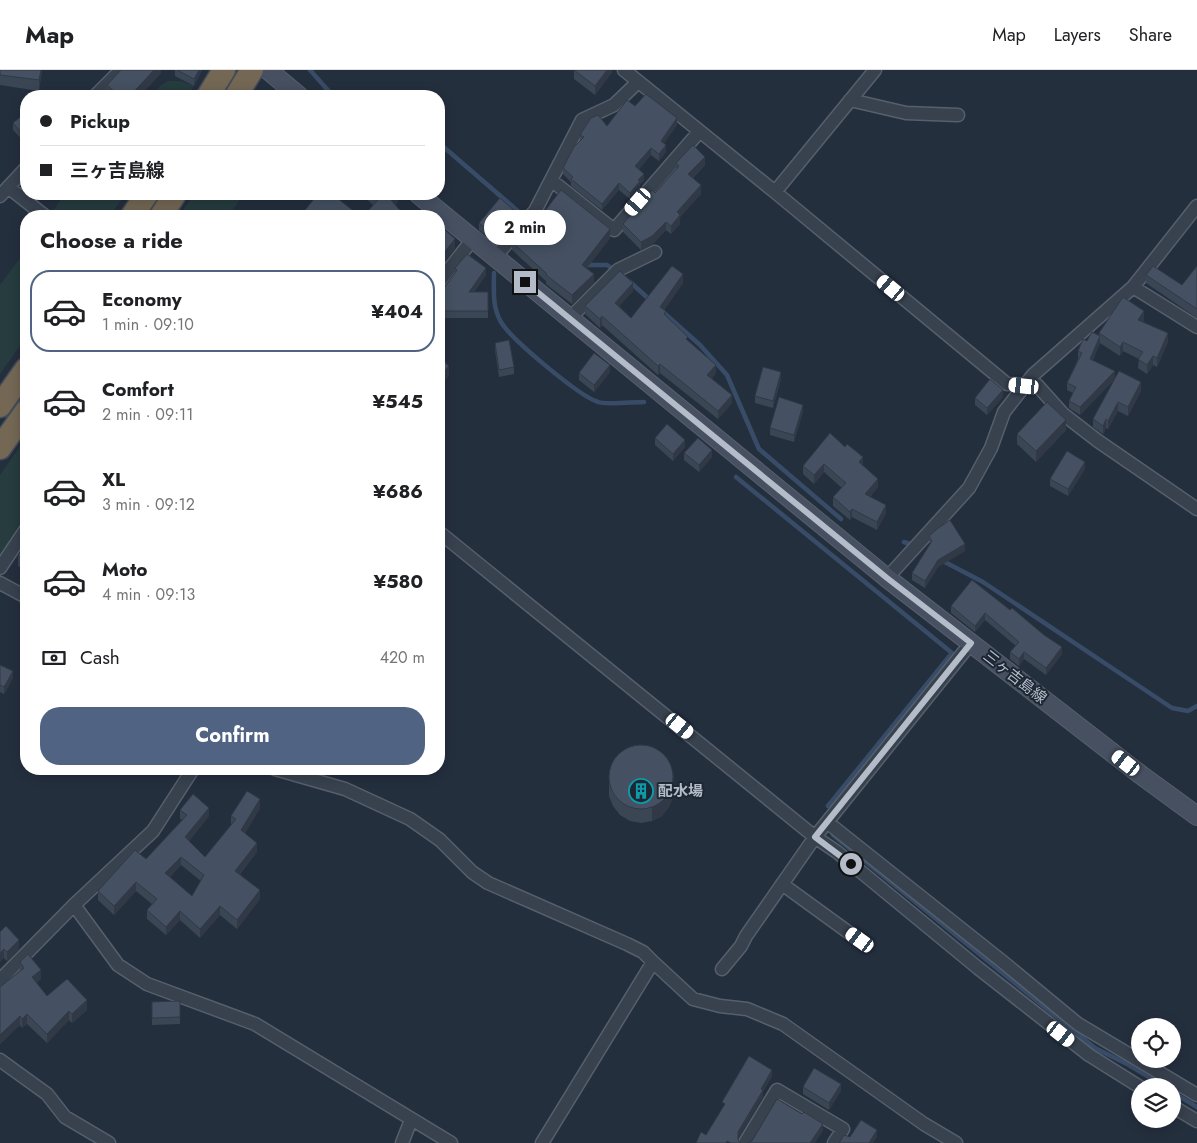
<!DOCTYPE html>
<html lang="en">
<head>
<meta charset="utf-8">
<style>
  :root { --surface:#fff; --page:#f2f2f2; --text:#202124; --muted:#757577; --line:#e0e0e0; --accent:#506383 }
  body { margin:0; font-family:Jost,"Noto Sans JP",sans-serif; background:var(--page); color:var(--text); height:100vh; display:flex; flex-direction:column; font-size:19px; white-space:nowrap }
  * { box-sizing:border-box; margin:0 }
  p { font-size:16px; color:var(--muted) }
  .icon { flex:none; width:28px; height:28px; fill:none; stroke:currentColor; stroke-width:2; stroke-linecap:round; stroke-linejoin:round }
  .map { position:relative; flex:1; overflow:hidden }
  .panel { position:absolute; left:20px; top:140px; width:425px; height:565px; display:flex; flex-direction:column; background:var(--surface); border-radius:20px; box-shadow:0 2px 12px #0003 }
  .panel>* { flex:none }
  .banner { position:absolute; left:20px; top:20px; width:425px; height:110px; border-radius:20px; box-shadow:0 2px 12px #0003; display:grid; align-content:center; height:110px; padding:0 20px; background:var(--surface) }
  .tools { position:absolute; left:1131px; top:948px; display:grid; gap:10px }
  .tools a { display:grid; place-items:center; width:50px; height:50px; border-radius:50%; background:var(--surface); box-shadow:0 2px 12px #0003; font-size:25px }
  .end { position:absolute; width:22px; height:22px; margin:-11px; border:6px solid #b4bcc9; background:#111; box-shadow:0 0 0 2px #111 }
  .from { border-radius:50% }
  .bubble { position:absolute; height:35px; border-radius:18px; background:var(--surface); box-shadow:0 2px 12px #0003; font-size:16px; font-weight:700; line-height:35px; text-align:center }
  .car { position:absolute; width:15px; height:30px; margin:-15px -8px; border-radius:6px; box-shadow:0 0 4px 1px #0007; background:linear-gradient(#fff 24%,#345 0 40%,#fff 0 76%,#345 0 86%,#fff 0) }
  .banner b { display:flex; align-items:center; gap:18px; height:48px; font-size:19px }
  .banner b+b { border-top:1px solid var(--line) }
  .banner i { width:12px; height:12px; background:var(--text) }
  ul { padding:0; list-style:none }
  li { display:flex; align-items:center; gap:15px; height:82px; margin:0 10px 8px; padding:0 10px; border:2px solid transparent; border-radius:20px }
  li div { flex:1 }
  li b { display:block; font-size:19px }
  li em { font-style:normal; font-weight:700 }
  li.current { border-color:var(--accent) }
  li>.icon { width:45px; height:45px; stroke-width:1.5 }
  h2 { padding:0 20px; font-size:22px; line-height:60px }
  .pay { display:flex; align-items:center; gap:12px; height:55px; padding:0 20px; font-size:19px }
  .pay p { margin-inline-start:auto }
  .cta { display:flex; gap:10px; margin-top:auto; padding:10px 20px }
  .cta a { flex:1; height:58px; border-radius:20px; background:var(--accent); color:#fff; font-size:20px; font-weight:700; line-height:58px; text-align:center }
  header { display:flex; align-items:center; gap:30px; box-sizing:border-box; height:70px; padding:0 25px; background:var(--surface); border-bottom:1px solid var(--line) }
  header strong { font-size:24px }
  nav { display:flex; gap:28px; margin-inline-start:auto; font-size:18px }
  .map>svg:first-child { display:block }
</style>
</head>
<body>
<header>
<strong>Map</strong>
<nav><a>Map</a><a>Layers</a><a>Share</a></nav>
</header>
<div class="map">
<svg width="1197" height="1073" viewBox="0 0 1197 1073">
  <rect width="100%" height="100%" fill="#242f3e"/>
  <!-- green -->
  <path fill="#263c3f" d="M 168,11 L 181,11 L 194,16 L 188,26 L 152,26 L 161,15 Z
    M 65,124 L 125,124 L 110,146 L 57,146 L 52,142 Z
    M 194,124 L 243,124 L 229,146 L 179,146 Z
    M 26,180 L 26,267 L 0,304 L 0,215 Z
    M 26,368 L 26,442 L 0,487 L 0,405 Z"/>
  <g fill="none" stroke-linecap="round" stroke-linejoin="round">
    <!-- stream -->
    <path stroke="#394c67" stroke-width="4.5" d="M 310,0 L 333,26
      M 439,73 L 527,149
      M 583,195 L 607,195 L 616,201
      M 494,203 C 494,220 492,237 501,252 C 511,269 579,326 598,332 C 606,335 633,332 644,332
      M 630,212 L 650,230
      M 663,242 L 700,275 L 727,305 L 759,379 L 841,449
      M 736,407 L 952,583 L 828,736
      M 904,472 L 910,474
      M 941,490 L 983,512 L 1172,638 L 1188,641 L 1197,636
      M 833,765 L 1095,978 L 1129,995 L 1164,1016
      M 1172,1022 L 1197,1037"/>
    <defs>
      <path id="minor" d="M 624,0 L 775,122 L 1007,314 L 1037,315 L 1063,344 L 1098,371 L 1197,439
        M 95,26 L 121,0
        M 850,30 L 906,43 L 958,45
        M 551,110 L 614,160 L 699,62
        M 8,117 L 45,146
        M 775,122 L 875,0
        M 0,126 L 26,98
        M 495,187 L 535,141 L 582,50 L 614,35 L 638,12
        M 439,212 L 473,169
        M 1133,217 L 1197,257
        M 570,248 L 618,200 L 655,182
        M 439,462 L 815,767 L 837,782 L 978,898 L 1089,985 L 1140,1017
        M 0,498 L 26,459
        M 887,508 L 969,418 L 991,378 L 1004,342 L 1033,305 L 1133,217 L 1197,136
        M 0,513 L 26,527
        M 275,699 L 345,719 L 410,749 L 440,770 L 472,802 L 488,813 L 627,874 L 643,882 L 653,892 L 542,1073
        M 827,752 L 1003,892 L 1078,954 L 1197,1025
        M 782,814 L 859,870
        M 74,835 L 118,895 L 147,914 L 255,954 L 451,1073
        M 653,892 L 693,929 L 720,936 L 747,939 L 783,954 L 924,1054 L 956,1073
        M 722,899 L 741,876 L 746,866 L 815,767 L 971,573
        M 0,910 L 74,835 L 153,761 L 193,699
        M 0,990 L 47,1024 L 65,1047 L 109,1073
        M 1172,1036 L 1197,1051
        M 402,1073 L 411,1050
        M 745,1073 L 777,1020 L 843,1059 L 834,1073"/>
      <path id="secondary" d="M 268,0 L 299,26
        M 418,124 L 887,508 L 1141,705 L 1197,746"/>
      <path id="motorway" d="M 208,26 L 224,0
        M 236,26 L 252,0
        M 132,146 L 147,124
        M 161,146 L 175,124
        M 0,336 L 26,299
        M 0,378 L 26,341"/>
    </defs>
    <!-- minor casing -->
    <use href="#minor" stroke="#565f6c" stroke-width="15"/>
    <!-- secondary casing -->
    <use href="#secondary" stroke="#565f6c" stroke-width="20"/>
    <!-- motorway casing -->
    <use href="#motorway" stroke="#434c59" stroke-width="25"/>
    <!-- minor -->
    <use href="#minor" stroke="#38414e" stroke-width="12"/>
    <!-- secondary -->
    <use href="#secondary" stroke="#465061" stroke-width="18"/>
    <!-- motorway -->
    <use href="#motorway" stroke="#746855" stroke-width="22"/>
  </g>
  <!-- wall -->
  <path fill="#3b4654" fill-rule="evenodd" d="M 0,0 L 42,0 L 39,21 L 0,15 Z
    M 161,0 L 161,3 L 140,26 L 107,26 L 107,15 Z
    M 175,0 L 202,0 L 194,16 L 175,6 Z
    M 574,0 L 612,0 L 612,2 L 595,25 L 574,9 Z
    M 635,36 L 677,55 L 664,73 L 666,82 L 659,91 L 651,85 L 639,99 L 644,110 L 640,114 L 640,118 L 630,129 L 619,120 L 602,140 L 571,116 L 571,112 L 563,104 L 563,98 L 580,71 L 580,65 L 607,56 Z
    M 26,42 L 26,74 L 13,60 L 13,53 Z
    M 676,93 L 705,95 L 693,108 L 701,124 L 680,147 L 680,154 L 671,164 L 666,160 L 652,175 L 641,180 L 623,162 L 623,154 L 655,123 L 676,100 Z
    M 47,124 L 55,124 L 51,128 Z
    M 364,124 L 398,124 L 398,132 L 395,135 L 373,135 L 364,127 Z
    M 517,150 L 495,173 L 479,160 L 479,153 Z
    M 534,155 L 610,168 L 587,198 L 594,213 L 572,234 L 546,214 L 546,211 L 512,180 L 512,172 Z
    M 439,166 L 455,178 L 442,195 L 439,192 Z
    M 1197,196 L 1197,248 L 1146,213 L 1146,205 L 1182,215 Z
    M 455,198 L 486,205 L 474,222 L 488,222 L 488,248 L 445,248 L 439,243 L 439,221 L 444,218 L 455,204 Z
    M 683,213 L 664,240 L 666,245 L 716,303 L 712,308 L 732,333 L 718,349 L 660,303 L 658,305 L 602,255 L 600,258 L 585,244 L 585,236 L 633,221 L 619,236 L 631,248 Z
    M 1144,250 L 1143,252 L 1168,272 L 1157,297 L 1153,295 L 1147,304 L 1138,298 L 1139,289 L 1123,281 L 1120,286 L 1100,273 L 1093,290 L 1115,309 L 1080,345 L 1069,338 L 1069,331 L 1073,323 L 1067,320 L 1067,313 L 1078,289 L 1078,281 L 1087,271 L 1099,265 L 1099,263 Z
    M 495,273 L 514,297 L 514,304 L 499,307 L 495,280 Z
    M 1119,301 L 1141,321 L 1128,346 L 1118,341 L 1108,359 L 1106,358 L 1103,364 L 1093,357 L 1093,349 Z
    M 610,302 L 594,322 L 579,310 L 579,303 Z
    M 781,309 L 773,338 L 755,333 L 755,326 Z
    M 1003,327 L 987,345 L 975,335 L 975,328 Z
    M 803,342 L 794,372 L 770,365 L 770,358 Z
    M 1066,360 L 1036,392 L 1017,374 L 1017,364 Z
    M 830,363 L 863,396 L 878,417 L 870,427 L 886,443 L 877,460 L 852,447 L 850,450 L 833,436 L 833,427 L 842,418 L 824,402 L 814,414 L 803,404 L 803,396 Z
    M 655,368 L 685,377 L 673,391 L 655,375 Z
    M 684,383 L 712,387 L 699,402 L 684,390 Z
    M 1085,399 L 1068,426 L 1050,416 L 1050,409 Z
    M 929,466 L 965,481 L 938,497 L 925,518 L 912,510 L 912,503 L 930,474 Z
    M 26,472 L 26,501 L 18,496 L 18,486 Z
    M 972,510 L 1062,584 L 1046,605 L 1024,589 L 1019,596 L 1010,589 L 1010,582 L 1016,576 L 985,550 L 975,562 L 951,543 L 951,536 Z
    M 0,595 L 13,608 L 4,624 L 0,622 Z
    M 609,703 L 673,727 L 669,737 L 662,746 L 652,751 L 641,753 L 630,751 L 620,745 L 613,736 L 609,726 Z
    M 260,738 L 245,763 L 257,782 L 240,804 L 260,829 L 237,859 L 220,845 L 200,868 L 180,850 L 166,865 L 147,849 L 147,840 L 152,834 L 136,821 L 114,845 L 98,830 L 98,821 L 146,789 L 183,750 L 180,749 L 180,740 L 209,746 L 189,771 L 205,787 L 231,755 L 231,746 ZM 181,795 L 201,811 L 192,826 L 170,807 Z
    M 0,862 L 19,880 L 7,891 L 4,888 Z
    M 20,892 L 41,909 L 36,913 L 47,926 L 87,940 L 72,953 L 69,950 L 47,973 L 27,954 L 22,958 L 20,955 L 0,974 L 0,917 L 20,901 Z
    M 180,931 L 180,954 L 152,955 L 152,932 Z
    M 803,1017 L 841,1021 L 829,1040 L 803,1024 Z"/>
  <!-- shaded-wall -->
  <path fill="#303945" d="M 41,0 L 42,0 L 39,21 L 39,10 Z
    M 154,0 L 161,0 L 161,3 L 140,26 L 130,26 Z
    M 199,0 L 202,0 L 194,16 L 194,9 Z
    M 607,0 L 612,0 L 612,2 L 595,25 L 595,16 Z
    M 677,48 L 677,55 L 661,77 L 661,71 Z
    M 666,75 L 666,82 L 659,91 L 659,84 Z
    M 651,78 L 651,85 L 635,103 L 635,96 Z
    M 705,87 L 705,95 L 688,112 L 688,104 Z
    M 644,104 L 644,110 L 640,114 L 640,118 L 630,129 L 630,123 L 638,110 Z
    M 619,113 L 619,120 L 602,140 L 602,134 Z
    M 701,115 L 701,124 L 680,147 L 680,154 L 671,164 L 671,156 L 677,142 Z
    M 51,124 L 55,124 L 51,128 Z
    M 397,124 L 398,124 L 398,132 L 391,140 L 391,130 Z
    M 517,143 L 517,150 L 495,173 L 495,166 Z
    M 666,152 L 666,160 L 652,175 L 641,180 L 641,172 Z
    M 610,159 L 610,168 L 582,204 L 582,195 Z
    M 455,169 L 455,178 L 442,195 L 442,185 Z
    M 486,198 L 486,205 L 469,228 L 469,222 Z
    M 594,204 L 594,213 L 572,234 L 572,225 Z
    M 683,204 L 683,213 L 660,245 L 660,237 Z
    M 633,213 L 633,221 L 615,241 L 615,233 Z
    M 1144,241 L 1144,250 L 1138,259 L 1138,250 Z
    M 602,246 L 602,255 L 600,258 L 600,249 Z
    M 1168,263 L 1168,272 L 1157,297 L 1157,288 Z
    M 1100,266 L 1100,274 L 1090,297 L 1090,289 Z
    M 1123,272 L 1123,281 L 1120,286 L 1120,277 Z
    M 1153,286 L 1153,295 L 1147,304 L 1147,295 Z
    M 660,294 L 660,303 L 658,305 L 658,296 Z
    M 610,295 L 610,302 L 594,322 L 594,315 Z
    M 716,295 L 716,303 L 707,313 L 707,305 Z
    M 449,296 L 449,306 L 439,318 L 439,308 Z
    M 1115,301 L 1115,309 L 1080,345 L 1080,337 Z
    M 781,302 L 781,309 L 773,338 L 773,331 Z
    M 1141,312 L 1141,321 L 1128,346 L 1128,337 Z
    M 1003,320 L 1003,327 L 987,345 L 987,338 Z
    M 732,325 L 732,333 L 718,349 L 718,341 Z
    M 1118,332 L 1118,341 L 1108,359 L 1108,351 Z
    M 803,335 L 803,342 L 794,372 L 794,365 Z
    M 1106,349 L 1106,358 L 1103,364 L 1103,356 Z
    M 1066,350 L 1066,360 L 1036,392 L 1036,381 Z
    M 685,370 L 685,377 L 673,391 L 673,384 Z
    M 712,380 L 712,387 L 699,402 L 699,395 Z
    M 863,387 L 863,396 L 859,401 L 859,392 Z
    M 1085,392 L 1085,399 L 1068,426 L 1068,419 Z
    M 824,394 L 824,402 L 814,414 L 814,405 Z
    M 878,409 L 878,417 L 865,432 L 865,424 Z
    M 886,435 L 886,443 L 877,460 L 877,452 Z
    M 852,439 L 852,447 L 850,450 L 850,442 Z
    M 965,474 L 965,481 L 938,497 L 925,518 L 925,511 L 938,490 Z
    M 985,543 L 985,550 L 975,562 L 975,556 Z
    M 1062,577 L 1062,584 L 1046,605 L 1046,598 Z
    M 1024,582 L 1024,589 L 1019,596 L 1019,589 Z
    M 13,601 L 13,608 L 4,624 L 4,617 Z
    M 674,702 L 673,727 L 669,737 L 662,746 L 652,751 L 652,737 Z
    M 260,729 L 260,738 L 241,769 L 241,760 Z
    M 209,738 L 209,746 L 185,776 L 185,767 Z
    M 257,773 L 257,782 L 235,809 L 235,801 Z
    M 181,787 L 181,795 L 165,812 L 165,803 Z
    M 136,812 L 136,821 L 114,845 L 114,836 Z
    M 260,820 L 260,829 L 237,859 L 237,850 Z
    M 220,836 L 220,845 L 200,868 L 200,859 Z
    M 180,841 L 180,850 L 166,865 L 166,857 Z
    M 19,870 L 19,880 L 7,891 L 7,882 Z
    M 4,879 L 4,888 L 0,892 L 0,883 Z
    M 41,900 L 41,909 L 32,916 L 32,907 Z
    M 87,930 L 87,940 L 72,953 L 72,944 Z
    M 69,941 L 69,950 L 47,973 L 47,964 Z
    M 27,944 L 27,954 L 22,958 L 22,949 Z
    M 20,946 L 20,955 L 0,974 L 0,965 Z
    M 772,1000 L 772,1007 L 763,1022 L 763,1027 L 738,1069 L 738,1062 L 761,1019 Z
    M 841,1014 L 841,1021 L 829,1040 L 829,1033 Z
    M 823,1054 L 823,1061 L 815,1073 L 810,1073 Z
    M 877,1060 L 877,1067 L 873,1073 L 869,1073 Z"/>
  <!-- building -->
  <path fill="#455162" stroke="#303945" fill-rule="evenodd" d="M 0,0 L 41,0 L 39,10 L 0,5 Z
    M 121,0 L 154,0 L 130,26 L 119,26 L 107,15 Z
    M 177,0 L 199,0 L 194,9 Z
    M 574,0 L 607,0 L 595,16 Z
    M 646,24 L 677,48 L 661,71 L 666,75 L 659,84 L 651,78 L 635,96 L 644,104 L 638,110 L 640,111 L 630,123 L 619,113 L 602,134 L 571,109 L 573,107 L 563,98 L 574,77 L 584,67 L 580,65 L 591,48 L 598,45 L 607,56 L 627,30 L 635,36 Z
    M 26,42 L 26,68 L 13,53 Z
    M 693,75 L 705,87 L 688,104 L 701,115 L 677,142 L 680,145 L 671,156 L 666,152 L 652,166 L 641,172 L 623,154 L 652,120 L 655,123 L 679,96 L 676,93 Z
    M 561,120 L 610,159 L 582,195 L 594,204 L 572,225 L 546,205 L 547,204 L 512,172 L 529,152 L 534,155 Z
    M 318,124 L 332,124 L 360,146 L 303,146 L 301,145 Z
    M 371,124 L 397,124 L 391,130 L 405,146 L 363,146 L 378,130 Z
    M 500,128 L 517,143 L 495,166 L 479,153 Z
    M 444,159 L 455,169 L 442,185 L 439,183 L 439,166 Z
    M 467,184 L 486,198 L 469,222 L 488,222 L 488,241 L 445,241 L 439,236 L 439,221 L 443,216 L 444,218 L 457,200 L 455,198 Z
    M 672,196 L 683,204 L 660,237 L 666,241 L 664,244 L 688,267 L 686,269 L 716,295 L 707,305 L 732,325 L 718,341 L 660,294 L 658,296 L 602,246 L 600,249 L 585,236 L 620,201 L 633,213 L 615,233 L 631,248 Z
    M 1153,196 L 1182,215 L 1197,196 L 1197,239 L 1146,205 Z
    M 1123,227 L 1144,241 L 1138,250 L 1168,263 L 1157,288 L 1153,286 L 1147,295 L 1138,289 L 1143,282 L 1123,272 L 1120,277 L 1099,263 Z
    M 1092,262 L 1100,266 L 1090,289 L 1115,301 L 1080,337 L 1069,331 L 1076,317 L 1067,313 L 1082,283 L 1078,281 L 1083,269 L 1087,271 Z
    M 509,270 L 514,297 L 499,300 L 495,273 Z
    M 594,283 L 610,295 L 594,315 L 579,303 Z
    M 439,287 L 449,296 L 439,308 Z
    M 763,297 L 781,302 L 773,331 L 755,326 Z
    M 1119,301 L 1141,312 L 1128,337 L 1118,332 L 1108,351 L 1106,349 L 1103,356 L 1093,349 Z
    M 990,309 L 1003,320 L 987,338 L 975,328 Z
    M 779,327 L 803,335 L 794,365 L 770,358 Z
    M 1047,332 L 1066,350 L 1036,381 L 1017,364 Z
    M 667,354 L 685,370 L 673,384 L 655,368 Z
    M 830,363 L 845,377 L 847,374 L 863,387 L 859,392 L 878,409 L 865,424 L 886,435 L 877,452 L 852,439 L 850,442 L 833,427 L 846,413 L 824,394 L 814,405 L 803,396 Z
    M 698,368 L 712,380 L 699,395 L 684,383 Z
    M 1067,381 L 1085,392 L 1068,419 L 1050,409 Z
    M 950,450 L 965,474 L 938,490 L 925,511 L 912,503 L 932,471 L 929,466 L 937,459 Z
    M 26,472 L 26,491 L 18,486 Z
    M 972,510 L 1010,540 L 1012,538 L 1044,565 L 1062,577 L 1046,598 L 1024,582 L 1019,589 L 1010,582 L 1019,572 L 985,543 L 975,556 L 951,536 Z
    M 0,595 L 13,601 L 4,617 L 0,615 Z
    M609 707a32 32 0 1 1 64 0a32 32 0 1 1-64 0Z
    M 247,721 L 260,729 L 241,760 L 257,773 L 235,801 L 260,820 L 237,850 L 220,836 L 200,859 L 180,841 L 166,857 L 147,840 L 157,829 L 136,812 L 114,836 L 98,821 L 135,780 L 146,789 L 187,745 L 180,740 L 193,724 L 209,738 L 185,767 L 205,787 L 236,749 L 231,746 ZM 181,787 L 204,805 L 192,826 L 165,803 Z
    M 6,856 L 19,870 L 7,882 L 4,879 L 0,883 L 0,862 Z
    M 28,884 L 41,900 L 32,907 L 47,926 L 67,909 L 87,930 L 72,944 L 69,941 L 47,964 L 27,944 L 22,949 L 20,946 L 0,965 L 0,917 L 24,898 L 20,892 Z
    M 180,931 L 180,947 L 152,948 L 152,932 Z
    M 749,986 L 772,1000 L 761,1019 L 763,1020 L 738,1062 L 738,1070 L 741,1073 L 731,1073 L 727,1071 L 726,1073 L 696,1073 L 701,1062 L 706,1065 L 725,1034 L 722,1032 Z
    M 814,998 L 841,1014 L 829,1033 L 803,1017 Z
    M 777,1029 L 802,1044 L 804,1042 L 823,1054 L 810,1073 L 747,1073 L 752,1071 Z
    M 861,1050 L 877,1060 L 869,1073 L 839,1073 L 844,1065 L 850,1067 Z"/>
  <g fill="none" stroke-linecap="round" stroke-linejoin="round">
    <!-- route -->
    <path stroke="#b4bcc9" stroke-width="6" d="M 525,212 L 887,508 L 971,573 L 815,767 L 851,794"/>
  </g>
  <!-- icons -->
  <defs>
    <symbol id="building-ring" viewBox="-11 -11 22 22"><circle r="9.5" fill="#1d2633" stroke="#0f9aa8" stroke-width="1.5"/><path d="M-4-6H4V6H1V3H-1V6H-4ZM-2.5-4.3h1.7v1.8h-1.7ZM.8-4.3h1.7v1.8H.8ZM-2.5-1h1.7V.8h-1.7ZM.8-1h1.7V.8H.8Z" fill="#0f9aa8"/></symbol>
  </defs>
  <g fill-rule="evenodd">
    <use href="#building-ring" x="627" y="707" width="28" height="28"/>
  </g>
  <g text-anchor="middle" stroke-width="4" stroke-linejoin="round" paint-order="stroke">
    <!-- street labels -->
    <g font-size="15" fill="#b4bcc9" stroke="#1d2633">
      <text transform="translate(1015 607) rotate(38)" y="5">三ヶ吉島線</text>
    </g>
    <!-- poi labels -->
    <g font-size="15" font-weight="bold" fill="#b4bcc9" stroke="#1d2633" text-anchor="start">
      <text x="658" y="726">配水場</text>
    </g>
  </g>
</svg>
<div class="tools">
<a><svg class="icon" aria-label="locate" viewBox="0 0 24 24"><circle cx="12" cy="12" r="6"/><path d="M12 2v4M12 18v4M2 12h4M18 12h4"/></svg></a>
<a><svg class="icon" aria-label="layers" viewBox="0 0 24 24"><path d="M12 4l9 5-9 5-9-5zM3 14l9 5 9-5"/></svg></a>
</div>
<i class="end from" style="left:851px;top:794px"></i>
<i class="end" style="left:525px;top:212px"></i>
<div class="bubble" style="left:484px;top:140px;width:82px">2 min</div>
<i class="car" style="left:638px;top:132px;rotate:221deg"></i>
<i class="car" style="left:891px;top:218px;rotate:310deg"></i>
<i class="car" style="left:1024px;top:316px;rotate:276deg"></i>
<i class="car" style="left:680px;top:656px;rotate:129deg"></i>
<i class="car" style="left:1126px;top:693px;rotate:308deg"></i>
<i class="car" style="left:860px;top:870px;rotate:306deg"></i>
<i class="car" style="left:1061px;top:964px;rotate:128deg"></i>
<div class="banner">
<b><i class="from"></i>Pickup</b>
<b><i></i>三ヶ吉島線</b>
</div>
<section class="panel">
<h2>Choose a ride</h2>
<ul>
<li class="current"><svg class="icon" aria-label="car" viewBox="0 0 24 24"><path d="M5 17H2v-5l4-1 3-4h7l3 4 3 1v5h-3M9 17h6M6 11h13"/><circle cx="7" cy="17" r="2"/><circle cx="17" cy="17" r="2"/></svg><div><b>Economy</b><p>1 min · 09:10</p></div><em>¥404</em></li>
<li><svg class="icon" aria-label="car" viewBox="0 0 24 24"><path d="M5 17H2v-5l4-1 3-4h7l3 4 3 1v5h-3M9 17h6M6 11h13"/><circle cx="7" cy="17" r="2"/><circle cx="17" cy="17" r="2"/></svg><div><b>Comfort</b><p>2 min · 09:11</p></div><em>¥545</em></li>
<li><svg class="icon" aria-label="car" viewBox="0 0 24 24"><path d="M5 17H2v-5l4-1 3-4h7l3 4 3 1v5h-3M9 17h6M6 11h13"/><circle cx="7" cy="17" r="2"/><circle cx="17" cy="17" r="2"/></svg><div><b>XL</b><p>3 min · 09:12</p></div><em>¥686</em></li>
<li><svg class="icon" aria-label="car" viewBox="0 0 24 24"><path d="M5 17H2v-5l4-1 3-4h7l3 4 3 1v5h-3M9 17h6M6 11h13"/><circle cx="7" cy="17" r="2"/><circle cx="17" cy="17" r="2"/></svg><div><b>Moto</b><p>4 min · 09:13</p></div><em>¥580</em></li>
</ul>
<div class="pay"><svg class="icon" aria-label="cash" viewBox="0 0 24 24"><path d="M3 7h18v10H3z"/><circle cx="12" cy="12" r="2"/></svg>Cash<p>420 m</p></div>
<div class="cta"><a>Confirm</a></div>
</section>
</div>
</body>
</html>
